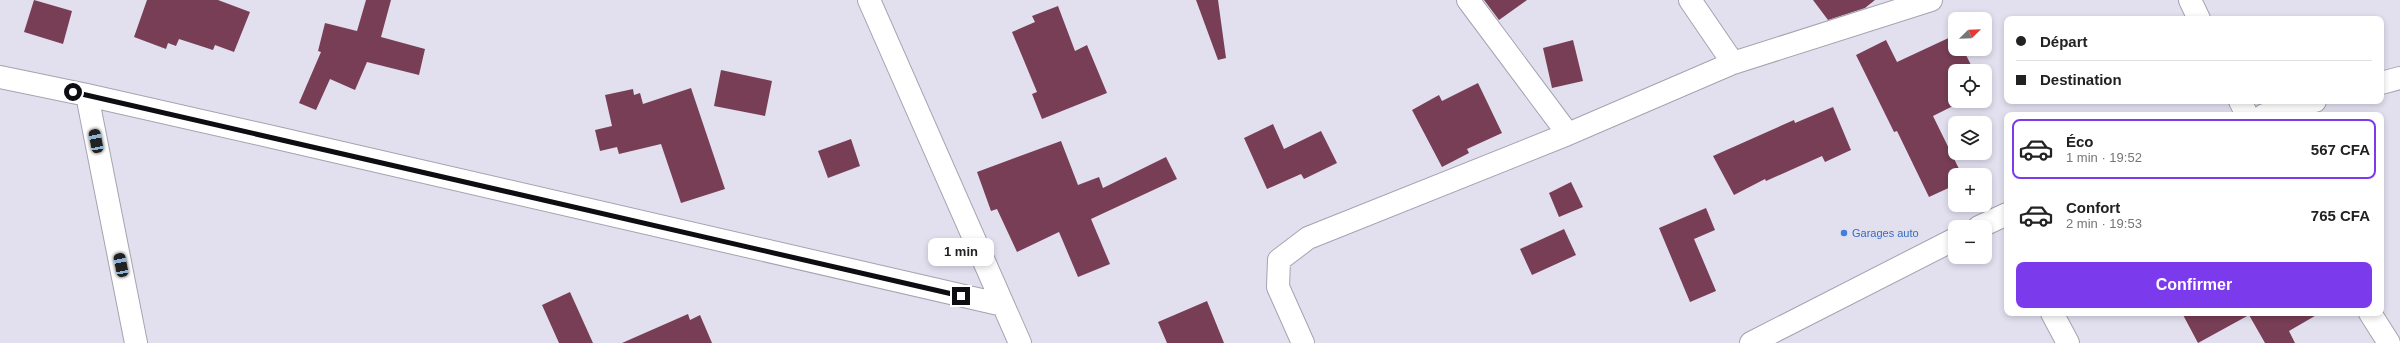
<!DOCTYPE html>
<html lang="fr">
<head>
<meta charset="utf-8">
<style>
  :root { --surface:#fff; --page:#f6f6f6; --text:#222; --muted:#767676; --line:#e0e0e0; --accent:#7c3aed }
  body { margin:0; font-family:Arial,sans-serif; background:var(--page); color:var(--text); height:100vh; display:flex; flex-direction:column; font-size:15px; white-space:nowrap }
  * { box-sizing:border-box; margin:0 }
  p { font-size:13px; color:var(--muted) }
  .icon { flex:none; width:22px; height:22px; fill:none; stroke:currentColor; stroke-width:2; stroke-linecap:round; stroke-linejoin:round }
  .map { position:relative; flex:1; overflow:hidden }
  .panel { position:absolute; left:2004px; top:112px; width:380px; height:204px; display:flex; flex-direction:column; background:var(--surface); border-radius:8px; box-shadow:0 2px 6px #0003 }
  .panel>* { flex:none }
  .top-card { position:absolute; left:2004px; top:16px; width:380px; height:88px; border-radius:8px; box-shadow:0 2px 6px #0003; display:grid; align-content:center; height:88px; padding:0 12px; background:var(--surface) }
  .needle { width:26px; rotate:67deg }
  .buttons { position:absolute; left:1948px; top:12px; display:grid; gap:8px }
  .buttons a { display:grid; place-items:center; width:44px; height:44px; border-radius:8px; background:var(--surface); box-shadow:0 2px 6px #0003; font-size:20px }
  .end { position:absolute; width:18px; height:18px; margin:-9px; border:5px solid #0e0d12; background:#fff; box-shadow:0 0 0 2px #fff }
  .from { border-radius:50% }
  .bubble { position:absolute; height:28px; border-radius:8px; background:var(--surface); box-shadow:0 2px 6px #0003; font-size:13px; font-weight:700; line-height:28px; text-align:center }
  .car { position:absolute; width:12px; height:24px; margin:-12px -6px; border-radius:5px; box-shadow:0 0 3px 1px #0007; background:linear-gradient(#222 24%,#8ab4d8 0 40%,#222 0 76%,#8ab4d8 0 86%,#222 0) }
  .top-card b { display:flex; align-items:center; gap:14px; height:38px; font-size:15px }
  .top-card b+b { border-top:1px solid var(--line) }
  .top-card i { width:10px; height:10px; background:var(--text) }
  ul { padding:7px 0 0; list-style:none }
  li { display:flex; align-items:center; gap:12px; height:60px; margin:0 8px 6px; padding:0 4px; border:2px solid transparent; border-radius:8px }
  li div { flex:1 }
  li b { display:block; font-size:15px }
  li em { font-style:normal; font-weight:700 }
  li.on { border-color:var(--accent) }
  li>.icon { width:36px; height:36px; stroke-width:1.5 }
  .button { display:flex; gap:8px; margin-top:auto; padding:8px 12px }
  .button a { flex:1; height:46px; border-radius:8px; background:var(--accent); color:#fff; font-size:16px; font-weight:700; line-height:46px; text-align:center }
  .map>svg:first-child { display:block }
</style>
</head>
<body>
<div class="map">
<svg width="2400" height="343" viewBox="0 0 2400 343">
  <rect width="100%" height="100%" fill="#e2e0ef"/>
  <!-- building -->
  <path fill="#783e55" d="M 34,0 L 72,11 L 63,44 L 24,32 Z
    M 147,0 L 218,0 L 250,12 L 234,52 L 215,45 L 213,50 L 179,39 L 176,46 L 168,43 L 166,49 L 134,37 Z
    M 366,0 L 391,0 L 381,37 L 425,49 L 419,75 L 367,62 L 355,90 L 330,79 L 316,110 L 299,103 L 321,52 L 318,51 L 325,23 L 357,31 Z
    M 1196,0 L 1218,0 L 1226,58 L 1218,60 Z
    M 1484,0 L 1527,0 L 1499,20 Z
    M 1813,0 L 1875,0 L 1865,8 L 1828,20 Z
    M 1058,6 L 1075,51 L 1087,45 L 1107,93 L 1042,119 L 1032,94 L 1037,92 L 1012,32 L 1035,22 L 1032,16 Z
    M 1955,35 L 1955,49 L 1963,49 L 1974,71 L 1955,71 L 1955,101 L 1963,101 L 1933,116 L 1962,175 L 1955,175 L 1955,185 L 1929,197 L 1897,131 L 1894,132 L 1856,55 L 1886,40 L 1897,62 Z
    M 1573,40 L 1583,81 L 1552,88 L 1543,48 Z
    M 721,70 L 772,81 L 765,116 L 714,106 Z
    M 1478,83 L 1502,133 L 1467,149 L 1469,153 L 1442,167 L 1412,110 L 1439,95 L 1442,101 Z
    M 691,88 L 725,189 L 681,203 L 661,144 L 619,154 L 617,147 L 600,151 L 595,130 L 612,126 L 605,95 L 633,89 L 634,95 L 640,93 L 643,104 Z
    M 1833,107 L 1851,150 L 1825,162 L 1822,156 L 1766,181 L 1765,179 L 1734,195 L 1713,156 L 1794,120 L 1795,123 Z
    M 1273,124 L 1284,149 L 1321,131 L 1337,163 L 1304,179 L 1301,174 L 1267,189 L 1244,138 Z
    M 851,139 L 860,166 L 828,178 L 818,151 Z
    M 1061,141 L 1078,185 L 1099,177 L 1103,188 L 1166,157 L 1177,179 L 1091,219 L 1110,264 L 1078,277 L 1059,232 L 1017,252 L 997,209 L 991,211 L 977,172 Z
    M 1571,182 L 1583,207 L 1559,217 L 1549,193 Z
    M 1706,208 L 1715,230 L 1694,239 L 1716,291 L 1690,302 L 1659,228 Z
    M 1564,229 L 1576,255 L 1532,275 L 1520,249 Z
    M 570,292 L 593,343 L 559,343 L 542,305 Z
    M 1207,301 L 1224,343 L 1167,343 L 1158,322 Z
    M 2182,313 L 2320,313 L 2289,331 L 2295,343 L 2265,343 L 2249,315 L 2198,343 Z
    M 688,314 L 690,320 L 700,315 L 712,343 L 622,343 Z"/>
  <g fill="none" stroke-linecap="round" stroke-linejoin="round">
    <defs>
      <path id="minor" d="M 869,0 L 1020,343
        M 1468,0 L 1568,134
        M 1690,0 L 1733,63
        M 2190,0 L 2199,19
        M 0,77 L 87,95 L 277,138 L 1003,305
        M 2381,83 L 2400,78
        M 87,95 L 136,343
        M 2240,101 L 2247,115
        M 2264,115 L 2315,101
        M 1979,227 L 2007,214
        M 2052,313 L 2068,343
        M 2370,313 L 2389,343
        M 1303,343 L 1278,287 L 1279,260 L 1308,238 L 1568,134 L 1733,63 L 1931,0
        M 1751,343 L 1955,239"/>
    </defs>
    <!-- minor casing -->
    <use href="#minor" stroke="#a4a3b0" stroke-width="24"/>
    <!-- minor -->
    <use href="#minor" stroke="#fff" stroke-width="22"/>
  </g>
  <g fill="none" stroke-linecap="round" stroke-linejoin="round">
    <!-- route -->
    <path stroke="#0e0d12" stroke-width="5" d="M 73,92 L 961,296"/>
  </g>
  <!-- markers -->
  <circle fill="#3f7fe0" stroke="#e2e0ef" stroke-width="1.5" cx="1844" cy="233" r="4"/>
  <g text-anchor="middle" stroke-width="4" stroke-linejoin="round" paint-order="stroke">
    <!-- shop labels -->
    <g font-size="11" fill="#366cbe" stroke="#e2e0ef" text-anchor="start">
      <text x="1852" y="237">Garages auto</text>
    </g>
  </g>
</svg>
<div class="buttons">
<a><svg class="needle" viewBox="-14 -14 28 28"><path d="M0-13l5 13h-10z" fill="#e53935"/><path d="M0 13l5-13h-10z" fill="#767676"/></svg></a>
<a><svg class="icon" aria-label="locate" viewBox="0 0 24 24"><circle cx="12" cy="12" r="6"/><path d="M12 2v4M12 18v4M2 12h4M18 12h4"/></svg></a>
<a><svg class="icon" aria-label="layers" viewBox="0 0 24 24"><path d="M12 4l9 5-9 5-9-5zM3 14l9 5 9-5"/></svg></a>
<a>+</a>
<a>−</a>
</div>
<i class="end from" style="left:73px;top:92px"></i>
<i class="end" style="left:961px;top:296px"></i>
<div class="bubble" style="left:928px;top:238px;width:66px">1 min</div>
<i class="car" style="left:96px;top:141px;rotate:349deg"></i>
<i class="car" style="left:121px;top:265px;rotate:349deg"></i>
<div class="top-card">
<b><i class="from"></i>Départ</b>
<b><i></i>Destination</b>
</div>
<section class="panel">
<ul>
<li class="on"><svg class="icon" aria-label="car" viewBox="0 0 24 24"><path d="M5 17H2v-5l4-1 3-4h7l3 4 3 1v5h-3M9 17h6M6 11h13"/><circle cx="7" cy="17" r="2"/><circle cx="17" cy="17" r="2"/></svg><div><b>Éco</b><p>1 min · 19:52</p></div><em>567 CFA</em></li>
<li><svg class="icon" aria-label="car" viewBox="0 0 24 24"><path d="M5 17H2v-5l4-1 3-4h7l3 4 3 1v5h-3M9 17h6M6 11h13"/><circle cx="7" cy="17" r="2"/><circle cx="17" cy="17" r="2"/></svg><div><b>Confort</b><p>2 min · 19:53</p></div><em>765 CFA</em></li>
</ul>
<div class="button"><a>Confirmer</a></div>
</section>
</div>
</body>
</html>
